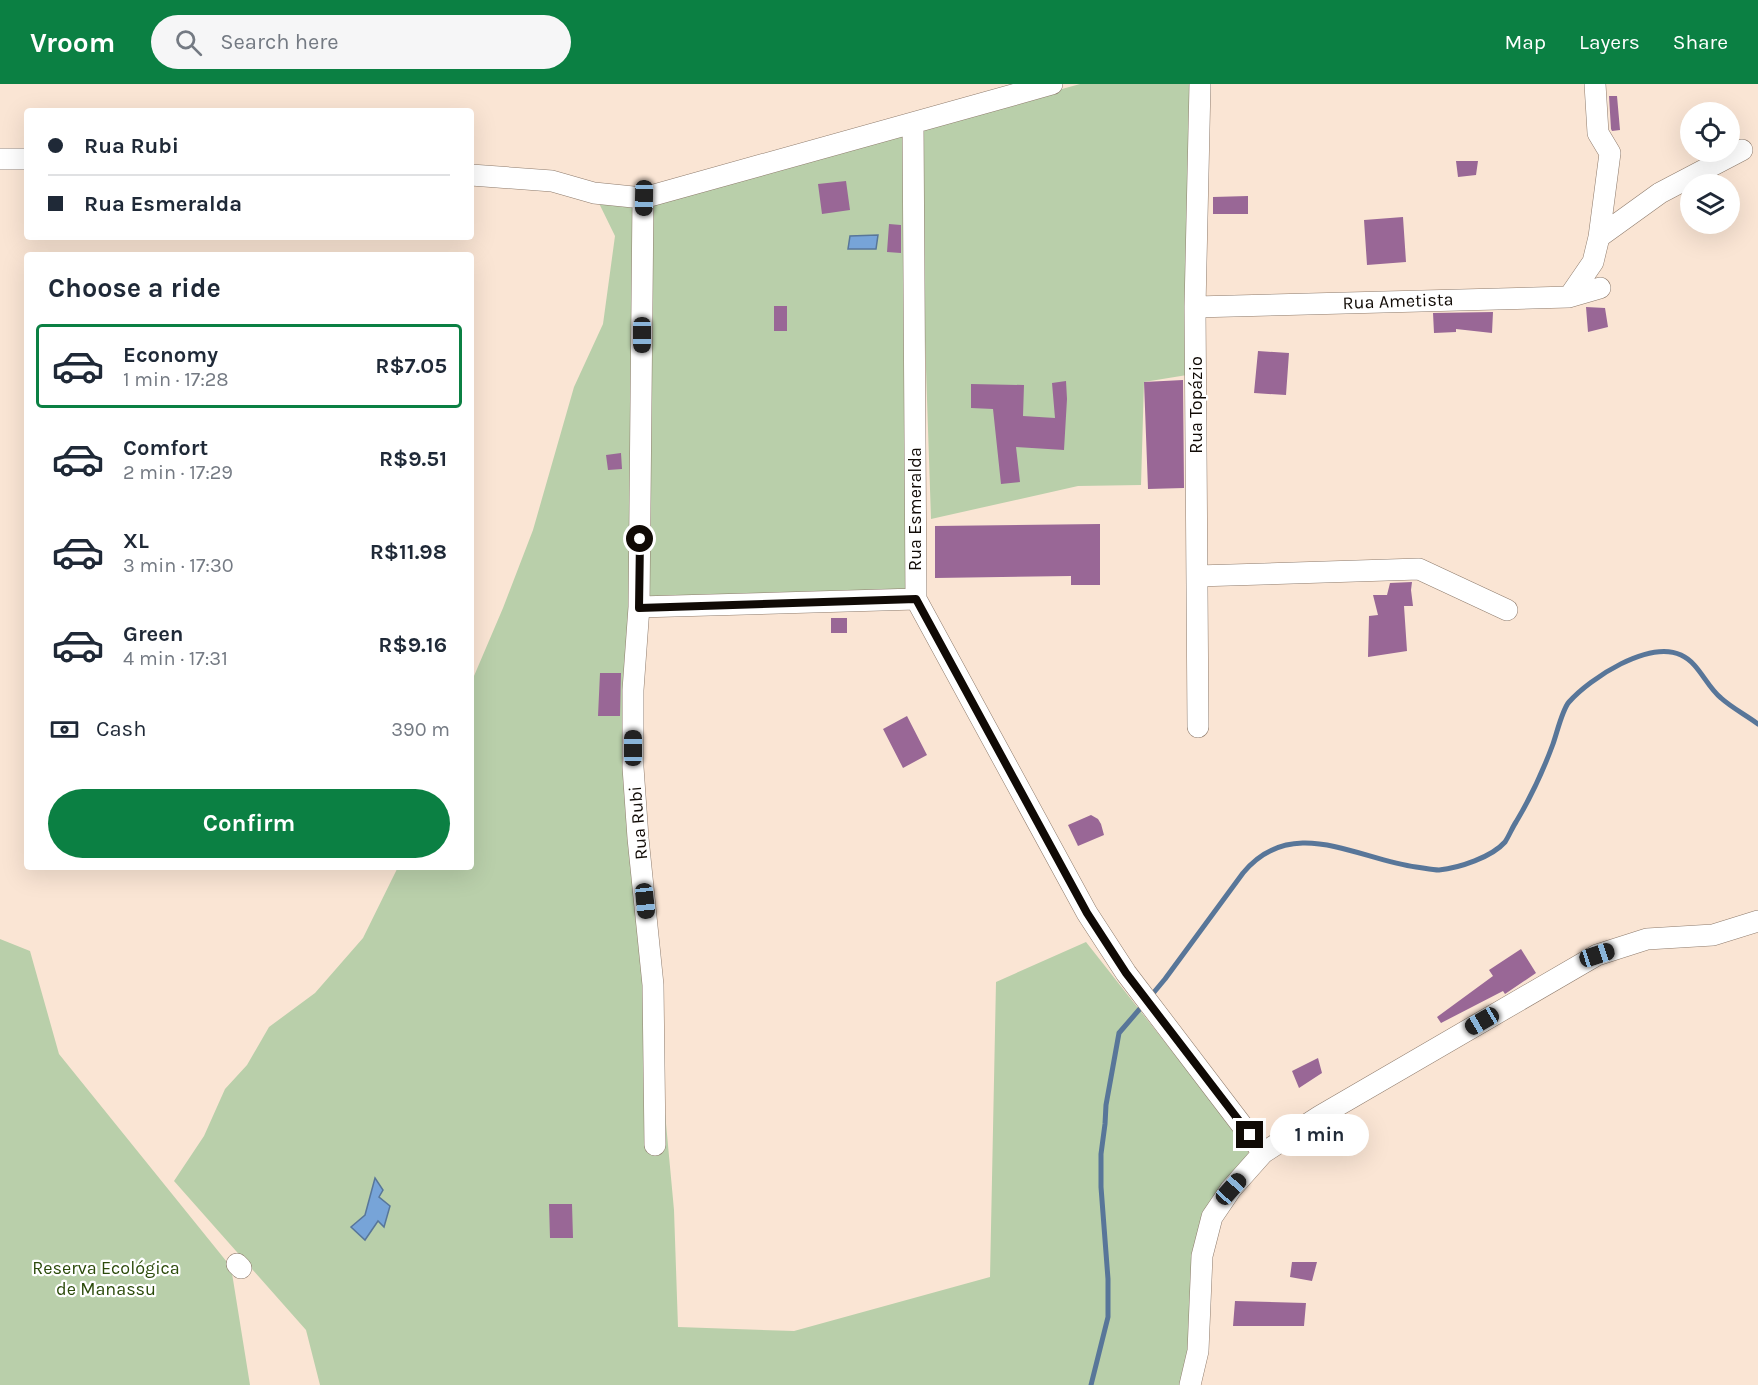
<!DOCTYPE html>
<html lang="en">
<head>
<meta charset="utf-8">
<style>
  :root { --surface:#fff; --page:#f6f6f7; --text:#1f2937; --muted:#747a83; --line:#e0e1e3; --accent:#0b8043 }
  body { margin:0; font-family:Karla,sans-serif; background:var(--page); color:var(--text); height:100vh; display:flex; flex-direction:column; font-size:22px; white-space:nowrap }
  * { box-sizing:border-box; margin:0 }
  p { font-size:20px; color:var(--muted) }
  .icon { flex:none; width:33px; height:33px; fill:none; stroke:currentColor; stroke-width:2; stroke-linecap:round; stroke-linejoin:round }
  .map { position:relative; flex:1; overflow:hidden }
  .side { position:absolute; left:24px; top:168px; width:450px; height:618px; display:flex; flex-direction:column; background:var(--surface); border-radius:6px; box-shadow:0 6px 24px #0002 }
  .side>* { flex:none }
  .top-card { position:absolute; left:24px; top:24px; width:450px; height:132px; border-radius:6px; box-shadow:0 6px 24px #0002; display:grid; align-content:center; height:132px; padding:0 24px; background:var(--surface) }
  .tools { position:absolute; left:1680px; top:18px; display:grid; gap:12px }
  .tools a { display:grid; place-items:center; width:60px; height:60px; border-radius:50%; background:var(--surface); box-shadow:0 6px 24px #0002; font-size:30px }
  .end { position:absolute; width:27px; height:27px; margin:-14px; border:8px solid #100a05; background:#fff; box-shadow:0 0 0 3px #fff }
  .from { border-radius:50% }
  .bubble { position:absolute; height:42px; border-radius:21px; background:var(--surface); box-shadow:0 6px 24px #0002; font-size:20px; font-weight:700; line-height:42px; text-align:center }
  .car { position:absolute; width:18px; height:36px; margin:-18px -9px; border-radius:8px; box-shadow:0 0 4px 2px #0007; background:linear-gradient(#222 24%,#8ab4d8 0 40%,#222 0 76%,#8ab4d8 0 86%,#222 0) }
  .top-card b { display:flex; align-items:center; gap:21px; height:57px; font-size:22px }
  .top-card b+b { border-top:2px solid var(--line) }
  .top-card i { width:15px; height:15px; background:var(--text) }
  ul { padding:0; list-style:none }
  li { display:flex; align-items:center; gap:18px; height:84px; margin:0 12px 9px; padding:0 12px; border:3px solid transparent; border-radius:6px }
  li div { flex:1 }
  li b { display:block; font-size:22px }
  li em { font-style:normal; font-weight:700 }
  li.active { border-color:var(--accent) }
  li>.icon { width:54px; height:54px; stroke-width:1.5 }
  h2 { padding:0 24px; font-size:27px; line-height:72px }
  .pay { display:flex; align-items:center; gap:15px; height:66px; padding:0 24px; font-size:22px }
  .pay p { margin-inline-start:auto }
  .cta { display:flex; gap:12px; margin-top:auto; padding:12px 24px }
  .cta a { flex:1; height:69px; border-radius:36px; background:var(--accent); color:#fff; font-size:24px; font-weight:700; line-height:69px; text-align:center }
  header { display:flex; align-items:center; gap:36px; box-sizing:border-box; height:84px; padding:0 30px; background:var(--accent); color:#fff }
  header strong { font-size:28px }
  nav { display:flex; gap:33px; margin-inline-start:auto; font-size:21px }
  .search { width:420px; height:54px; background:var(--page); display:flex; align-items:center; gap:15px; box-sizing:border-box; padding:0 21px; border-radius:33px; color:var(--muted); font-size:22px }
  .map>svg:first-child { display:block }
</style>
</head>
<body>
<header>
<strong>Vroom</strong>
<div class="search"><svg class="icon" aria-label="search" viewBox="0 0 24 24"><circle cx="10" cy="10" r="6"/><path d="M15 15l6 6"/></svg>Search here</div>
<nav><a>Map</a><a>Layers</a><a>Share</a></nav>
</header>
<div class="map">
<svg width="1758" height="1301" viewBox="0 0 1758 1301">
  <rect width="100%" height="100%" fill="#fae5d4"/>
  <!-- green -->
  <path fill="#b9cfaa" d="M 1080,0 L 1194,0 L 1187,291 L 1144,298 L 1141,401 L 1078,402 L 931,435 L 918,45 Z
    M 913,39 L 909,508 L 639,523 L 633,683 L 674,1126 L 678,1243 L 794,1247 L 990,1193 L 996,898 L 1086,858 L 1250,1066 L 1212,1133 L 1190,1301 L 320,1301 L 306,1246 L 174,1097 L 204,1052 L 225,1005 L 247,981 L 269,943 L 315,909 L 363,854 L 398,783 L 471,783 L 471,599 L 503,524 L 533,446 L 574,303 L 603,240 L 615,152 L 594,109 L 644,114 Z
    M 0,855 L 30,867 L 59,970 L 231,1183 L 250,1301 L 0,1301 Z"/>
  <!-- water -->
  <path fill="#77a4d8" stroke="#587699" stroke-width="1.5" d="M 878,151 L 876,165 L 848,165 L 850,152 Z
    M 375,1094 L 383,1106 L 379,1113 L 390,1122 L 384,1143 L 378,1137 L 365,1156 L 351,1143 L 365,1131 Z"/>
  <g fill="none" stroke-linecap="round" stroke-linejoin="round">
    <!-- stream -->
    <path stroke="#587699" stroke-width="5" d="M 1150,913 L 1165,895 L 1243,789 C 1292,730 1357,775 1416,783 C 1424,784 1432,786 1439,786 C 1459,784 1492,773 1505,758 C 1509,752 1512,744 1516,738 C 1531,713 1543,687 1553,660 C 1557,649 1562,626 1569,618 C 1590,594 1649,556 1681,571 C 1699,579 1706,602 1721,614 C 1732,624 1746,631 1758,640
      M 1091,1301 L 1108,1233 L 1108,1195 L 1101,1103 L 1101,1070 L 1105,1040 L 1106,1021 L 1119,949 L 1144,920"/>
  </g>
  <!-- building -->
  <path fill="#996796" d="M 1609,12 L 1617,12 L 1620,46 L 1612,47 L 1611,45 Z
    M 1456,77 L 1478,77 L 1476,91 L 1458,93 Z
    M 846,97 L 850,126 L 822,130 L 818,100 Z
    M 1248,112 L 1248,130 L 1213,130 L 1213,113 Z
    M 1403,133 L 1406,178 L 1367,181 L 1364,136 Z
    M 889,140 L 901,141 L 901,169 L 887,168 Z
    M 774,222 L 787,222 L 787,247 L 774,247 Z
    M 1586,223 L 1605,224 L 1608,243 L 1588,248 Z
    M 1493,228 L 1492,249 L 1456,245 L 1456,248 L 1434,249 L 1433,229 Z
    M 1258,267 L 1289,269 L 1286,311 L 1254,309 Z
    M 1183,296 L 1184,404 L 1148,405 L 1144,298 Z
    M 1066,297 L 1067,315 L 1064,366 L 1016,363 L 1020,398 L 1001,400 L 993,325 L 971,324 L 971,300 L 1024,301 L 1023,332 L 1055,334 L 1052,299 Z
    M 621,369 L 622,385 L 608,386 L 606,371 Z
    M 1100,440 L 1100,501 L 1071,501 L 1071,492 L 935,494 L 935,442 Z
    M 1412,498 L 1411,506 L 1413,522 L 1404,522 L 1407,567 L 1368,573 L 1369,532 L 1378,531 L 1373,511 L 1387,511 L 1390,499 Z
    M 831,534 L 847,534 L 847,549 L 831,549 Z
    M 600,589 L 621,589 L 620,632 L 598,632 Z
    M 907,632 L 927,671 L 903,684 L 883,645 Z
    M 1091,731 L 1098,735 L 1101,740 L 1104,751 L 1078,762 L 1068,741 Z
    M 1521,865 L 1536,889 L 1505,910 L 1503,907 L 1441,939 L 1437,933 L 1493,892 L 1489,886 Z
    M 1318,974 L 1322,989 L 1299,1004 L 1292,987 Z
    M 549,1120 L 572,1120 L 573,1154 L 550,1154 Z
    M 1292,1178 L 1317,1178 L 1312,1197 L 1290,1193 Z
    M 1235,1217 L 1306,1219 L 1304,1242 L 1233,1242 Z"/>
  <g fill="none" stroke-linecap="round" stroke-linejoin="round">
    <defs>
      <path id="minor" d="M 913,39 L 916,515 L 1087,829 L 1126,889 L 1263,1069
        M 0,75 L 27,75
        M 471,91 L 552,97 L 594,109 L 643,114 L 1052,0
        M 643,114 L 639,523 L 633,606 L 633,683 L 638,754 L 653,901 L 655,1061
        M 1599,153 L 1660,109 L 1742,66
        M 1569,213 L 1593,178 L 1599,153 L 1610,69 L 1598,49 L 1595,0
        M 1195,223 L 1569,213 L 1600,204
        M 1197,492 L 1419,485 L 1507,526
        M 639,523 L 916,515
        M 1198,643 L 1195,223 L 1200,0
        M 237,1180 L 241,1184
        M 1190,1301 L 1198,1267 L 1202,1172 L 1212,1133 L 1231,1105 L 1263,1069 L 1320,1032 L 1597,871 L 1647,855 L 1713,851 L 1758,837"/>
    </defs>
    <!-- minor casing -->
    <use href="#minor" stroke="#8e7b6c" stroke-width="22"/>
    <!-- minor -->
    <use href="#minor" stroke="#fff" stroke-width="21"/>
  </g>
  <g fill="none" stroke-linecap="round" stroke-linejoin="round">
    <!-- route -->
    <path stroke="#100a05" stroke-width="8" d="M 640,455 L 639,524 L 916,515 L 1087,829 L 1126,889 L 1250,1051"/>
  </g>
  <g text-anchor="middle" stroke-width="4.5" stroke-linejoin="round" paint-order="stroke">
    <!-- street labels -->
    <g font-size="18" fill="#100a05" stroke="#fff">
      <text transform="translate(1398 217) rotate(-2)" y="6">Rua Ametista</text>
      <text transform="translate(1196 321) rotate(-90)" y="6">Rua Topázio</text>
      <text transform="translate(915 425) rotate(-90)" y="6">Rua Esmeralda</text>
      <text transform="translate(638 739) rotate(-95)" y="6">Rua Rubi</text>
    </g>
    <!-- park labels -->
    <g font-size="18" fill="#2b4a0a" stroke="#fff">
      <text x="106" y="1190">Reserva Ecológica<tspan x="106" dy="21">de Manassu</tspan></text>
    </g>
  </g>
</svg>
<div class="tools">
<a><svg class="icon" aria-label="locate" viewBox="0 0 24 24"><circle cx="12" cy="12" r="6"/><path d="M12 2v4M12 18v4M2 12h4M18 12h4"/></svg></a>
<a><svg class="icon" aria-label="layers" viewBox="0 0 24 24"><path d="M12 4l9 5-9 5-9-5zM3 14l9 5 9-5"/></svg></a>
</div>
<i class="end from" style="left:640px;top:455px"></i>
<i class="end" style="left:1250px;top:1051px"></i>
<div class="bubble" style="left:1270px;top:1030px;width:99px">1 min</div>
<i class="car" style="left:644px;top:114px;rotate:181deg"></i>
<i class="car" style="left:642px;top:251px;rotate:180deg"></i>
<i class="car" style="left:633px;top:664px;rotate:0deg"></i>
<i class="car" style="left:645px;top:817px;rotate:174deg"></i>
<i class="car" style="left:1597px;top:871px;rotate:72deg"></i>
<i class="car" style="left:1482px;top:937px;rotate:240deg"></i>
<i class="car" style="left:1231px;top:1105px;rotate:42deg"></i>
<div class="top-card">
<b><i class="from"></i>Rua Rubi</b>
<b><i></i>Rua Esmeralda</b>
</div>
<section class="side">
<h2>Choose a ride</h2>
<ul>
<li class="active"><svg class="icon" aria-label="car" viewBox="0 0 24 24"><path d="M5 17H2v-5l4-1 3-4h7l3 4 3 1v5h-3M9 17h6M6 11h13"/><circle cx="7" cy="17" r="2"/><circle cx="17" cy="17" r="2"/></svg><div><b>Economy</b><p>1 min · 17:28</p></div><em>R$7.05</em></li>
<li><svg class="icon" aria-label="car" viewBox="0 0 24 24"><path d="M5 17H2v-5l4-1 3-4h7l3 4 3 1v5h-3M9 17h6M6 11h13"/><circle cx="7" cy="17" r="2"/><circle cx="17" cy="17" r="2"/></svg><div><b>Comfort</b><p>2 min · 17:29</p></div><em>R$9.51</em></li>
<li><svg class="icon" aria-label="car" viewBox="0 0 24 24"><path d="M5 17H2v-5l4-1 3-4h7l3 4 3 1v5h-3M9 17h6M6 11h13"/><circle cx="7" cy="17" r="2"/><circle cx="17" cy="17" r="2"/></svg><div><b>XL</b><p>3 min · 17:30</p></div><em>R$11.98</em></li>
<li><svg class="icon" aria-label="car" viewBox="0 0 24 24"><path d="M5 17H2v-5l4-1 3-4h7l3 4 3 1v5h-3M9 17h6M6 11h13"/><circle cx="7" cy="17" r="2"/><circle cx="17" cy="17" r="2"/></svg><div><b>Green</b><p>4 min · 17:31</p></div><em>R$9.16</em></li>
</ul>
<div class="pay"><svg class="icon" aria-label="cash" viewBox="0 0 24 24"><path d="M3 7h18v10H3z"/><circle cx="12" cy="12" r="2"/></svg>Cash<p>390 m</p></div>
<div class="cta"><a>Confirm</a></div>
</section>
</div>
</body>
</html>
